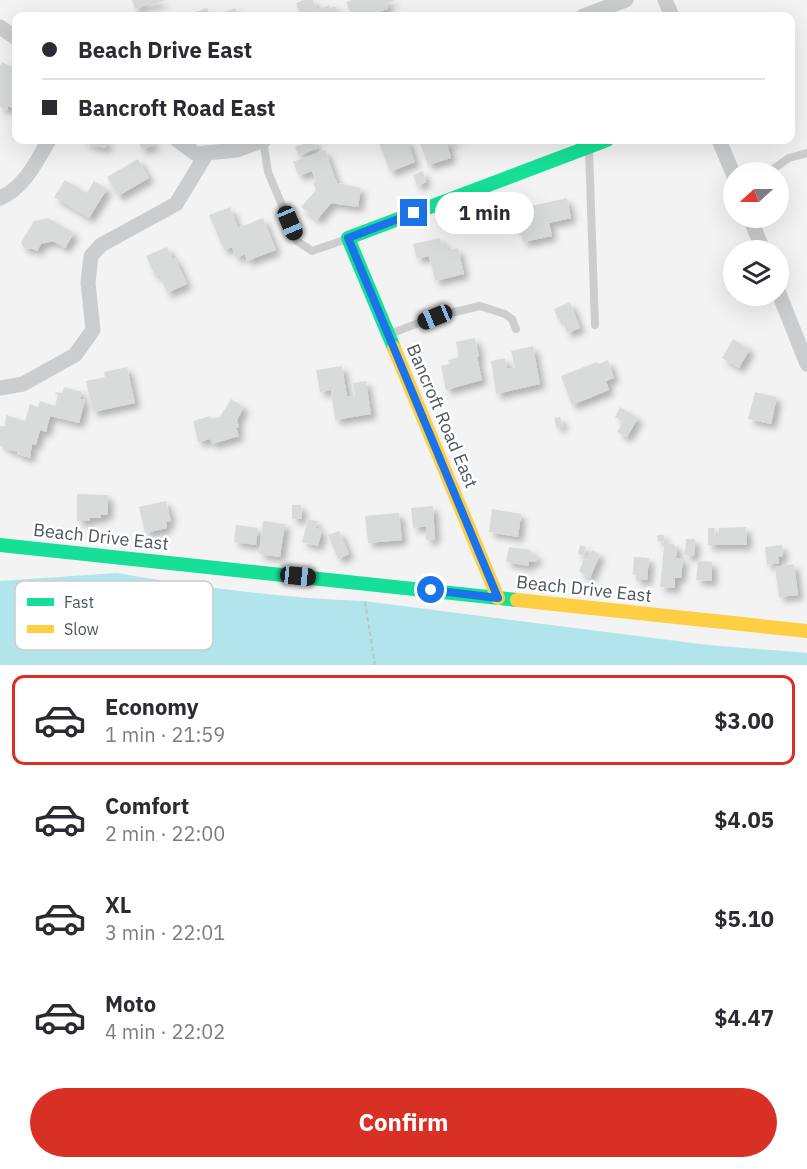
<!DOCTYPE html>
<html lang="en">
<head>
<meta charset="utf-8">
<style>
  :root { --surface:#fff; --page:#f7f7f7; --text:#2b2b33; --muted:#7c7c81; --line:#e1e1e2; --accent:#d93025 }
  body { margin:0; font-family:"IBM Plex Sans",sans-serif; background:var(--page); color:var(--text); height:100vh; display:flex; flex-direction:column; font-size:22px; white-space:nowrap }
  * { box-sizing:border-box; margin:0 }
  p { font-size:20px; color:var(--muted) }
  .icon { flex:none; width:33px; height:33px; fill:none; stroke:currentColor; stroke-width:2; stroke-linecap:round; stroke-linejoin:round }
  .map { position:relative; height:665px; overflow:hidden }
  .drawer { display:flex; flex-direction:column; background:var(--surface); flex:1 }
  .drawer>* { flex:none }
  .hud { position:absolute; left:12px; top:12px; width:783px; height:132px; border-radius:12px; box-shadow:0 6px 24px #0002; display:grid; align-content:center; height:132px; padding:0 30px; background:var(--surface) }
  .needle { width:39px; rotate:249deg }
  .tools { position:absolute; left:723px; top:162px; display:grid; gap:12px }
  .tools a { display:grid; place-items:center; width:66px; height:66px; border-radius:50%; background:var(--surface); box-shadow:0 6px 24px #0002; font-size:30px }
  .end { position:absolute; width:27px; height:27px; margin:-14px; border:8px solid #1a73e8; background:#fff; box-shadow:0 0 0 3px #fff }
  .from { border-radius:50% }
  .bubble { position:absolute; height:42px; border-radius:21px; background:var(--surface); box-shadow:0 6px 24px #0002; font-size:20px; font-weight:700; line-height:42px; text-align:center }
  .car { position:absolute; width:18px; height:36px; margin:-18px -9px; border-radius:8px; box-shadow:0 0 4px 2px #0007; background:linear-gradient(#222 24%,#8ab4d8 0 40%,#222 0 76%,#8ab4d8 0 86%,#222 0) }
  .hud b { display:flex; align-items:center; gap:21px; height:57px; font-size:22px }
  .hud b+b { border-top:2px solid var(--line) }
  .hud i { width:15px; height:15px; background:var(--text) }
  ul { padding:10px 0 0; list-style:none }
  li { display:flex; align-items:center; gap:18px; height:90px; margin:0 12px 9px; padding:0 18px; border:3px solid transparent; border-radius:12px }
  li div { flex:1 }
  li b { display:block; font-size:22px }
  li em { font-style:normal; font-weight:700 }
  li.on { border-color:var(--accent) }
  li>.icon { width:54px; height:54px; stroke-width:1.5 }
  .primary-button { display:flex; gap:12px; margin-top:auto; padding:12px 30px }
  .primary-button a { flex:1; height:69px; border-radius:36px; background:var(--accent); color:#fff; font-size:24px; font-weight:700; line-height:69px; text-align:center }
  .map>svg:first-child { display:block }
</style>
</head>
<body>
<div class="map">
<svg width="807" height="665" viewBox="0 0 807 665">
  <defs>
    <filter id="shadow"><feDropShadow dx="5" dy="5" stdDeviation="3" flood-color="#0004"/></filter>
  </defs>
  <rect width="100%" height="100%" fill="#f3f3f3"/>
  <!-- water -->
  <path fill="#b1e5eb" d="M 117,573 C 199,587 281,598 364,601 L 708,645 L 797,652 L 807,653 L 807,665 L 0,665 L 0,581 Z"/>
  <!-- building -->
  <path fill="#d9dbdb" filter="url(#shadow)" d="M 132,0 L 165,0 L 150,6 L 149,3 L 135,9 Z
    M 304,0 L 313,0 L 317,10 L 329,5 L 330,8 L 335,6 L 340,16 L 301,16 L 296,3 Z
    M 352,0 L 395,0 L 386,4 L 388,9 L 368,16 L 352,16 L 346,2 Z
    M 207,8 L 210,15 L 198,16 L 196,12 Z
    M 235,8 L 238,16 L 217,16 L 217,15 Z
    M 2,62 L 16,69 L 16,78 L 11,89 L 16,92 L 16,110 L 8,106 L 7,110 L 0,107 L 0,66 Z
    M 84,140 L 107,140 L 105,148 L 84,143 Z
    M 138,140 L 152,140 L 154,145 L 142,149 Z
    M 313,140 L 317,148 L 299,156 L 295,147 Z
    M 378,140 L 407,140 L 415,162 L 390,172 Z
    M 419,140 L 460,140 L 447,144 L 451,158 L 428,165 Z
    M 325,150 L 337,183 L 361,188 L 358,207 L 331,203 L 317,220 L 301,207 L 316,190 L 313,183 L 316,181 L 312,171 L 299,176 L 293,162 Z
    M 138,159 L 149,178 L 118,196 L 107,177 Z
    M 423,171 L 426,182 L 417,186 L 413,175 Z
    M 65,180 L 87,193 L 94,181 L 107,189 L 89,218 L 54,197 Z
    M 567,198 L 571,218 L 549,223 L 552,236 L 523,242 L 520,228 L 514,229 L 511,214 L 519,213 L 518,209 Z
    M 230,207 L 238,228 L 263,218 L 276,250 L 247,261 L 245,254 L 236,258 L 232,247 L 224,250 L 209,215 Z
    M 48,218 L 74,233 L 65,248 L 53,241 L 41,244 L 37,251 L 31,248 L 27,249 L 23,247 L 21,242 L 34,221 Z
    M 440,238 L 441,244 L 446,243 L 448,251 L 458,248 L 464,274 L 435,281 L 429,256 L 417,259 L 413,244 Z
    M 167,247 L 173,259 L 175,258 L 187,284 L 167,293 L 159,274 L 155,276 L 146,256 Z
    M 570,302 L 580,328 L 567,333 L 562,318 L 558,320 L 554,309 Z
    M 475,338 L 479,356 L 477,357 L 482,380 L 446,390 L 441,366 L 449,364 L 448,360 L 459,357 L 456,342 Z
    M 733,339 L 750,349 L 739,368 L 722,358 Z
    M 533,346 L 540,384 L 496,394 L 491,361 L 505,358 L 507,369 L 515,368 L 511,351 Z
    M 608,360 L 614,378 L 606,381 L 609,390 L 572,405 L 561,376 L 597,362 L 599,364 Z
    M 342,366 L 347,397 L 355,396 L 353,383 L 366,381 L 371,414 L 335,420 L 331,390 L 320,392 L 316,370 Z
    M 127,367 L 135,403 L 93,412 L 86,381 L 105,377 L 104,372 Z
    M 64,387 L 82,392 L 80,399 L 85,400 L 79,423 L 50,416 L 46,432 L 40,430 L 36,445 L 32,444 L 30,458 L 17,454 L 18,452 L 6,449 L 6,446 L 0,446 L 0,426 L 5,426 L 6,415 L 25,421 L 30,404 L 38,407 L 40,401 L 55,406 L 58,395 L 55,394 L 56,392 L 62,393 Z
    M 755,392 L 777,397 L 771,424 L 748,419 Z
    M 231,399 L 244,407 L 237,420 L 239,427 L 236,428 L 239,436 L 212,444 L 210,439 L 198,442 L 193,421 L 210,416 L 211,419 L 220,417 Z
    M 620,407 L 638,418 L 627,437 L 617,432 L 623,422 L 615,417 Z
    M 560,417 L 563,426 L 557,428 L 554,418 Z
    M 77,494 L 108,495 L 108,515 L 101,515 L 101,518 L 90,518 L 90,521 L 77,521 Z
    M 166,501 L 171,521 L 166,522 L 167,528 L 145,533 L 139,507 Z
    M 292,505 L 301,505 L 302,519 L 292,519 Z
    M 433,506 L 435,539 L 426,540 L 426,526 L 413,528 L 411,508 Z
    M 492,509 L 521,514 L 518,537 L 489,532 Z
    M 399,513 L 402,540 L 368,543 L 365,516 Z
    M 308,519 L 317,521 L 315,528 L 322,530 L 318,546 L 302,542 Z
    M 263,521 L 285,524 L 280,557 L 259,554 Z
    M 236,525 L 258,528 L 256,545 L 234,542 Z
    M 746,527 L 747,545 L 708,545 L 708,528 L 715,528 L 714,535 L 719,535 L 719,528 Z
    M 339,531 L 349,554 L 338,559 L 328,535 Z
    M 657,535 L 664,535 L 664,541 L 658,542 Z
    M 686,539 L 695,539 L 694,556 L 685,555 Z
    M 667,543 L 674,544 L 674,546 L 677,547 L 676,558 L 683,558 L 681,578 L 675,578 L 675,588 L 660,587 L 664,546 L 667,546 Z
    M 580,545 L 586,547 L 583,556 L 578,554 Z
    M 782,545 L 783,556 L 778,557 L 779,563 L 767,565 L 765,547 Z
    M 509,547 L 531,550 L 530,554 L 537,555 L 536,562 L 529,561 L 529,566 L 506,562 Z
    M 592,550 L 600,554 L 590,578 L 579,571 L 584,559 L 587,561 Z
    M 634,557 L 649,558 L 647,580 L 636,580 L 636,575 L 633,575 Z
    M 698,561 L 712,562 L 712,581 L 696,580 Z
    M 794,564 L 798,595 L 779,597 L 775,567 Z"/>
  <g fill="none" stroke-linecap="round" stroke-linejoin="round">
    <!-- path -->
    <path stroke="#bac5c0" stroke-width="2" stroke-dasharray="4.5 3" stroke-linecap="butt" d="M 365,602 L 375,665"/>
    <!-- lane -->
    <path stroke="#cbcdce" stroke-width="8" d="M 263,140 L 268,172 L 297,241 L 312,251 L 347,239
      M 589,150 L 595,325
      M 769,172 L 789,158 L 807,153
      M 390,334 L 434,317 L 480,306 L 505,314 L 512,319 L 516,329"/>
    <!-- street -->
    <path stroke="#cbcdce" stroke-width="15" d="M 665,0 L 672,16
      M 583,16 L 626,0
      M 0,27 L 16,38
      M 177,140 L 196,154 L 237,150 L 264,140
      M 719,140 L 734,176
      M 0,198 C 24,188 37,161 49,140
      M 750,218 L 763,250
      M 778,291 L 807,364
      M 0,388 L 23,384 L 75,355 L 93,330 L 88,283 L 91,256 L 101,245 L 176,204 L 207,153"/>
    <!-- fast -->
    <path stroke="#16e098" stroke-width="14" d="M 394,348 L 348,238 L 607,140
      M 0,545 L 517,600"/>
    <!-- slow -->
    <path stroke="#ffcf43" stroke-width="14" d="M 394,348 L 498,598
      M 517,600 L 807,631"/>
  </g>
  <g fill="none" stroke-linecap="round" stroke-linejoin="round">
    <!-- route -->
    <path stroke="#1a73e8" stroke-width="8" d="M 414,213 L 348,238 L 498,598 L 431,590"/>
  </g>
  <g text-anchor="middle" stroke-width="5" stroke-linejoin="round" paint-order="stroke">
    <!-- street labels -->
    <g font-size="18" fill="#4b575e" stroke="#fff">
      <text transform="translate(442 416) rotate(67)" y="6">Bancroft Road East</text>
      <text transform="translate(101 537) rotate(6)" y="6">Beach Drive East</text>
      <text transform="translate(584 589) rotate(6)" y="6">Beach Drive East</text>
    </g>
  </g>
  <!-- legend -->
  <rect x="15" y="581" width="198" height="69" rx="9" fill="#fff" stroke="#c9cdcf" stroke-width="1.5"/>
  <rect x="27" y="598" width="27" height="8" fill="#16e098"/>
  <rect x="27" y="625" width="27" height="8" fill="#ffcf43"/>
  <g font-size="16" fill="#4b575e">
    <text x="64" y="608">Fast</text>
    <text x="64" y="635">Slow</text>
  </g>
</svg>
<div class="tools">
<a><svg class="needle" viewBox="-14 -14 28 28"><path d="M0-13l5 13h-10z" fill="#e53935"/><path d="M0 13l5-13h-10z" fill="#7c7c81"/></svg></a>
<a><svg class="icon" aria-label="layers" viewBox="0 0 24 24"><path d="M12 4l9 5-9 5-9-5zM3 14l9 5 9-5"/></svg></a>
</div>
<i class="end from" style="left:431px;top:590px"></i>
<i class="end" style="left:414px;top:213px"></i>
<div class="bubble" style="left:435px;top:192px;width:99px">1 min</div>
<i class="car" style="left:290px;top:223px;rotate:157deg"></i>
<i class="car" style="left:435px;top:317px;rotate:248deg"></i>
<i class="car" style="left:298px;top:576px;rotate:96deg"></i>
<div class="hud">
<b><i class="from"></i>Beach Drive East</b>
<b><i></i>Bancroft Road East</b>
</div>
</div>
<section class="drawer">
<ul>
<li class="on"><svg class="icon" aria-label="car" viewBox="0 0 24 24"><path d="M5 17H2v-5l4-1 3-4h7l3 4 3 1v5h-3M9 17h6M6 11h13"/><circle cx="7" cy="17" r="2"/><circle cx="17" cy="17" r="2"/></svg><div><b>Economy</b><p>1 min · 21:59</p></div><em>$3.00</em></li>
<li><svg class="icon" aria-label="car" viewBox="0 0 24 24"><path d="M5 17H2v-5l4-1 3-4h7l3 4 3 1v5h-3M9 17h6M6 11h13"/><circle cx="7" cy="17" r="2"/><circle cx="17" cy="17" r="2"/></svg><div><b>Comfort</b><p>2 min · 22:00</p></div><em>$4.05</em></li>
<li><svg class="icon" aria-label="car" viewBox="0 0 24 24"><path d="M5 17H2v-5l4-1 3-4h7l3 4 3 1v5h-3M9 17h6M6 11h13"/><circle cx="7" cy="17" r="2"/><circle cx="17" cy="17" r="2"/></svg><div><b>XL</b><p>3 min · 22:01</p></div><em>$5.10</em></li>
<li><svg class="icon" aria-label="car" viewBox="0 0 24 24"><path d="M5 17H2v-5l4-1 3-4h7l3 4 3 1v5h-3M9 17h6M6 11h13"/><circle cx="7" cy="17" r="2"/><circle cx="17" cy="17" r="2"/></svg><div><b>Moto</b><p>4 min · 22:02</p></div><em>$4.47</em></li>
</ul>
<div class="primary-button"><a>Confirm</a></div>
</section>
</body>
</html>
